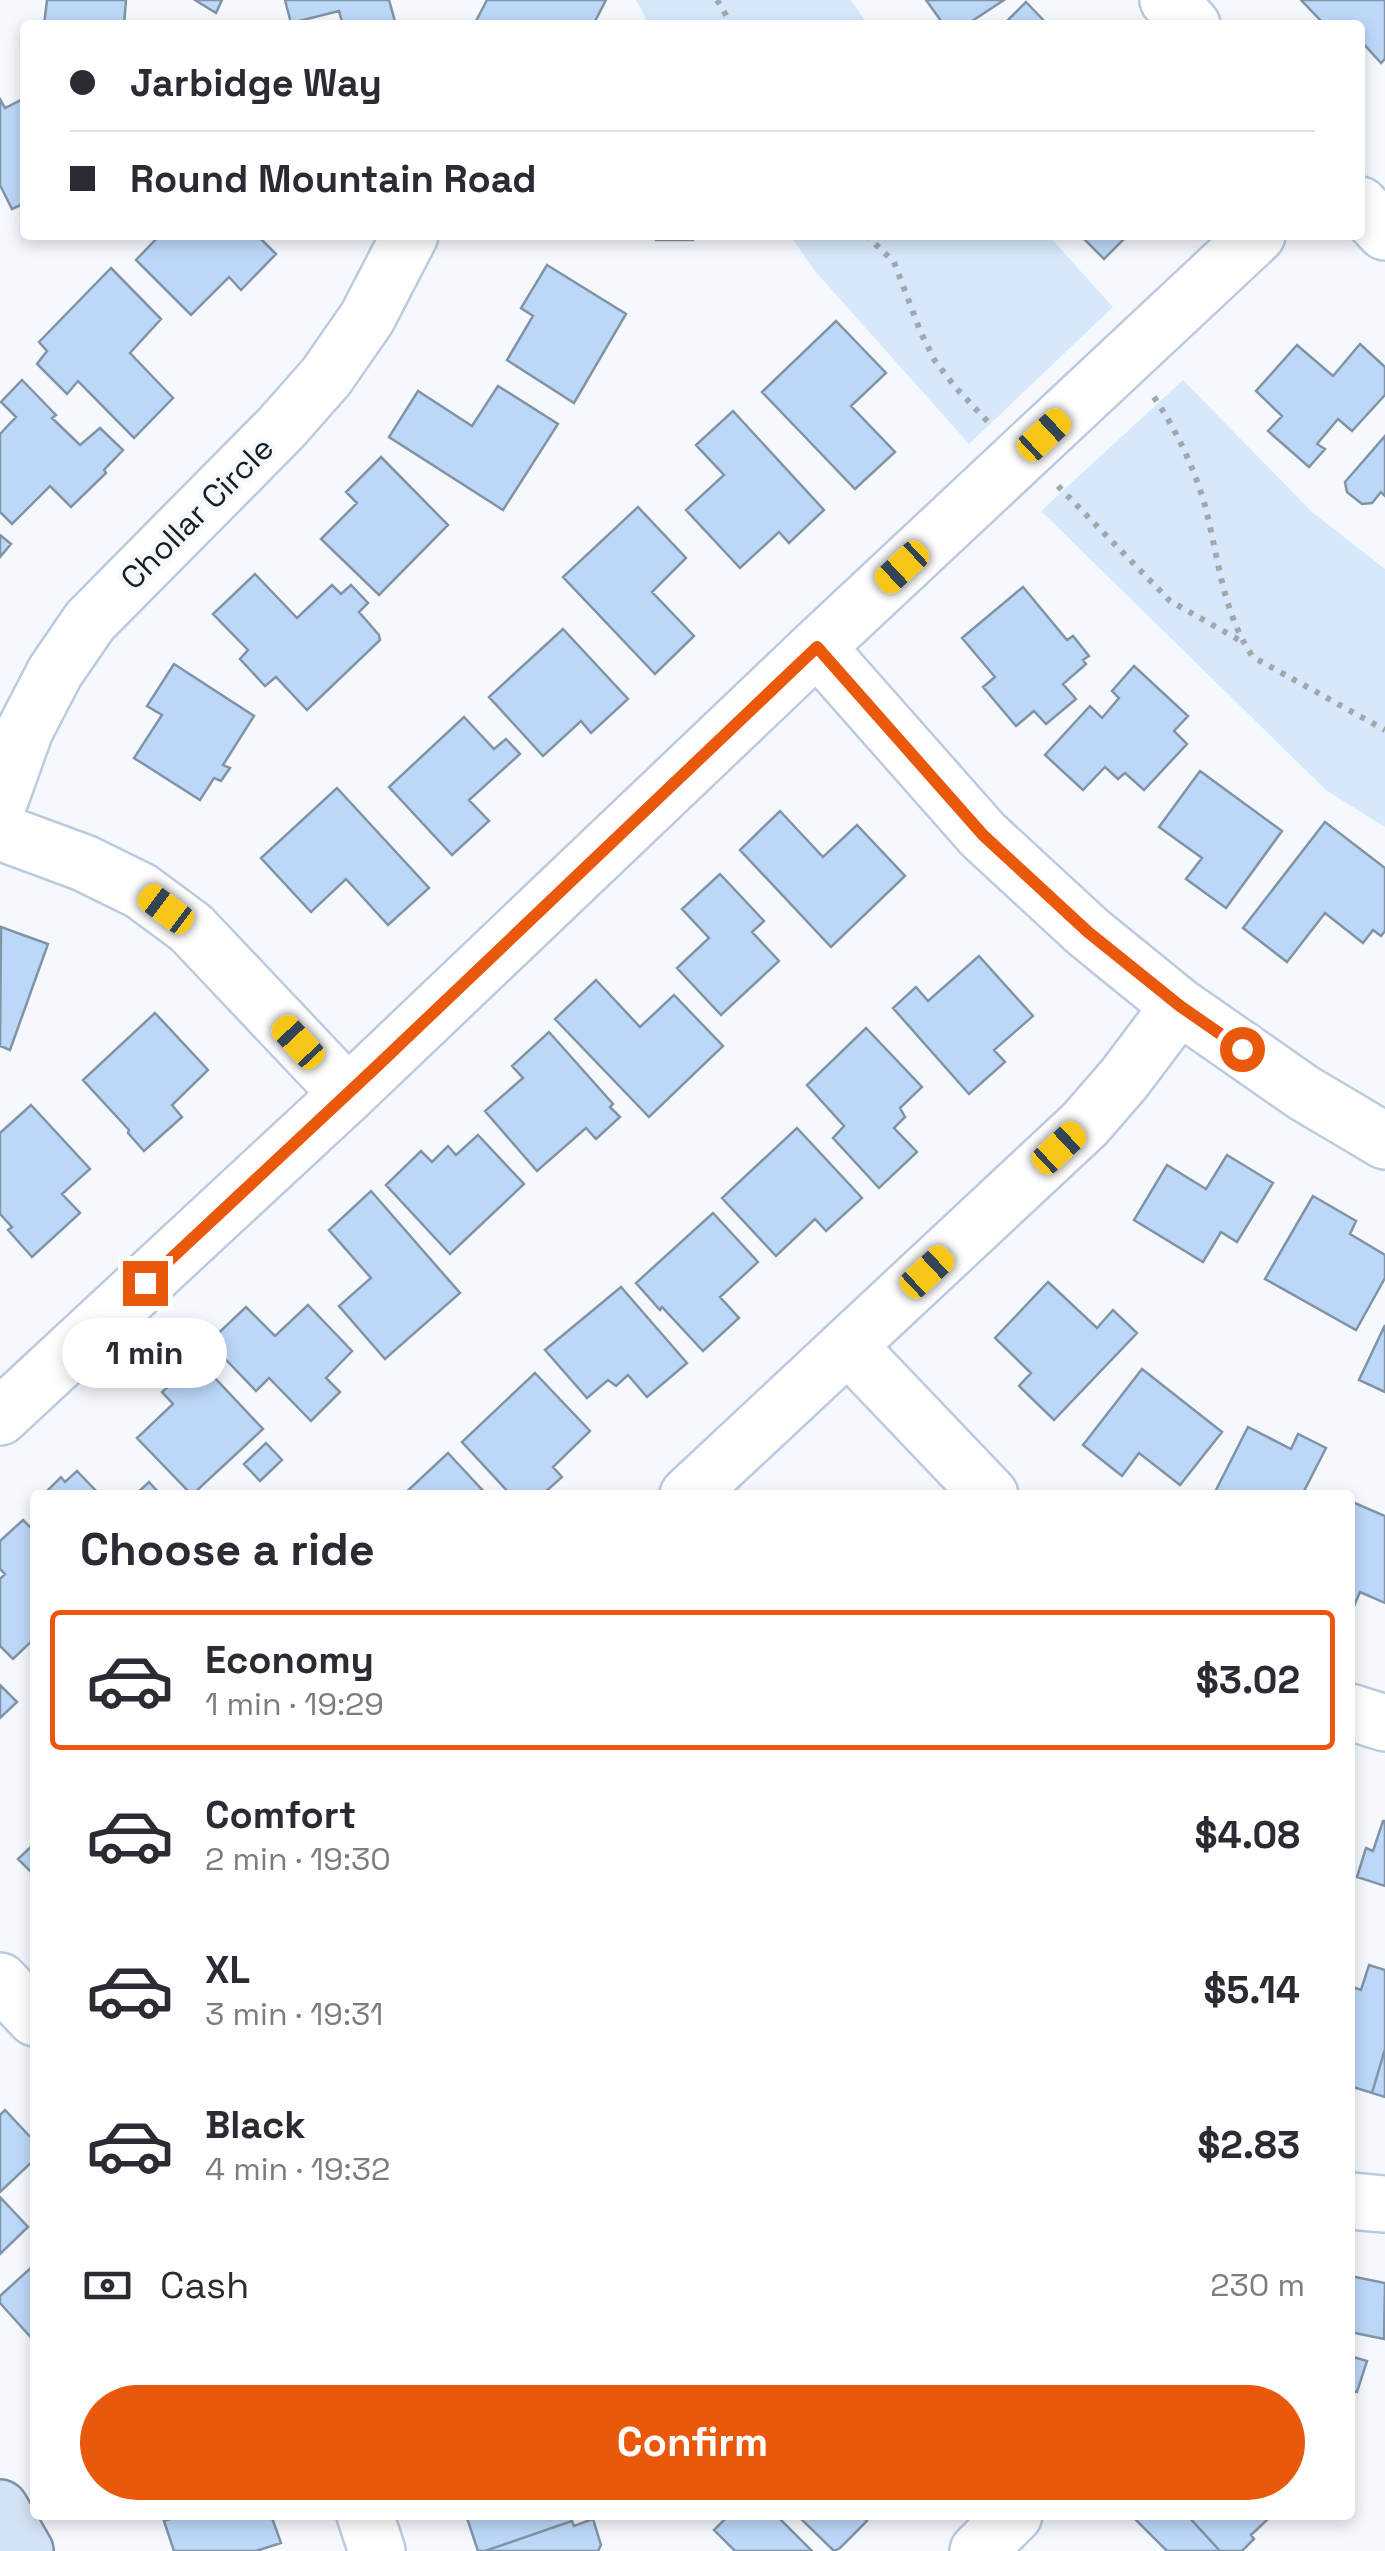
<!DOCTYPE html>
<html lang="en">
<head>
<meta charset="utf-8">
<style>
  :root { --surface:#fff; --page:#f7f7f7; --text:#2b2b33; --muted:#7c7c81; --line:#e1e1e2; --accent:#ea580c }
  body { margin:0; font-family:"Space Grotesk",sans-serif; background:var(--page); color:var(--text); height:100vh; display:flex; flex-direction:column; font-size:38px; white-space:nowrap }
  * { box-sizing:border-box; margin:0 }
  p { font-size:32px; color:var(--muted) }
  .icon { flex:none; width:55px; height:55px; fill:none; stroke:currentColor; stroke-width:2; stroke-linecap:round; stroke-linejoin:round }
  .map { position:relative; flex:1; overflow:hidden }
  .side { position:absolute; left:30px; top:1490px; width:1325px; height:1030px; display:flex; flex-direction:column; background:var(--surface); border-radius:10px; box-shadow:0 5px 15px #0003 }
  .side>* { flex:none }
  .top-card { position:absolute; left:20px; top:20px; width:1345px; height:220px; border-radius:10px; box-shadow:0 5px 15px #0003; display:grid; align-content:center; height:220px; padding:0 50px; background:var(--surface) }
  .end { position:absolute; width:45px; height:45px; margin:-22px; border:12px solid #ea580c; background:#fff; box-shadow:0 0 0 5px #fff }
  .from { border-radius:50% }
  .bubble { position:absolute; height:70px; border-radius:35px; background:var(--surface); box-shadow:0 5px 15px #0003; font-size:32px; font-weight:700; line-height:70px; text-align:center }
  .car { position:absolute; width:30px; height:60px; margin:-30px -15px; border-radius:12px; box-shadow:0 0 8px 2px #0007; background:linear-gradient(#f5c518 24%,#345 0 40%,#f5c518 0 76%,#345 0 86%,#f5c518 0) }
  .top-card b { display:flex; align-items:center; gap:35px; height:95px; font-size:38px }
  .top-card b+b { border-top:2px solid var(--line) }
  .top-card i { width:25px; height:25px; background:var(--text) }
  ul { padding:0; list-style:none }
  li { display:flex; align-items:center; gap:30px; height:140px; margin:0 20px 15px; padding:0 30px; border:5px solid transparent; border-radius:10px }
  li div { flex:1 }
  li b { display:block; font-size:38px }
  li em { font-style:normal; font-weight:700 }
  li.on { border-color:var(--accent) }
  li>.icon { width:90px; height:90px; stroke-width:1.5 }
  h2 { padding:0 50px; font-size:45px; line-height:120px }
  .pay { display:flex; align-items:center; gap:25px; height:110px; padding:0 50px; font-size:38px }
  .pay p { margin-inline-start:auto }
  .button { display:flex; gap:20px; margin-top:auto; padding:20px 50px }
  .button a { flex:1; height:115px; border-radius:60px; background:var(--accent); color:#fff; font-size:40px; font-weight:700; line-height:115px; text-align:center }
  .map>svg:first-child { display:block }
</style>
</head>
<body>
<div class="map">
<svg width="1385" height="2551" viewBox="0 0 1385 2551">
  <rect width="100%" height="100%" fill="#f5f9fd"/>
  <!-- green -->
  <path fill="#d7e8fc" d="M 636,0 L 851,0 L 868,25 L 649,25 Z
    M 790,235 L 1048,235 L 1113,307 L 969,444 L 814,270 Z
    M 1183,380 L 1312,512 L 1385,569 L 1385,827 L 1327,791 L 1041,511 Z"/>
  <!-- building -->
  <path fill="#bcd8f9" stroke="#8393a6" stroke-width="2.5" d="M 47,0 L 126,0 L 124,25 L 44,25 Z
    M 195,0 L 222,0 L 216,13 Z
    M 285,0 L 389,0 L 396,25 L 343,25 L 339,11 L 291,23 Z
    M 487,0 L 606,0 L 593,25 L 474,25 Z
    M 926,0 L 1004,0 L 966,25 L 944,25 Z
    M 1301,0 L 1385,0 L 1385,59 L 1381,63 L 1360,40 L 1360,25 L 1347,25 L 1343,22 L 1340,25 L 1325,25 Z
    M 1026,2 L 1048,25 L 1003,25 Z
    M 25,98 L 25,203 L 12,209 L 0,185 L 0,99 L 5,108 Z
    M 160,235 L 257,235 L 276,254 L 241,290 L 229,277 L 191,315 L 136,260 Z
    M 656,235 L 693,235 L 693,240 L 656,240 Z
    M 1080,235 L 1128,235 L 1104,259 Z
    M 547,265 L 626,314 L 574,403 L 507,360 L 533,316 L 521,308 Z
    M 111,268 L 161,319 L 130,353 L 173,398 L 134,438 L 78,381 L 67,394 L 37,364 L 47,351 L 39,342 Z
    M 836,321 L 886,373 L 851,406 L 895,452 L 855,489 L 762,392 Z
    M 1360,344 L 1385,367 L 1385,395 L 1352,431 L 1338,419 L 1317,444 L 1325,449 L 1309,467 L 1268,431 L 1282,416 L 1256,391 L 1297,345 L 1333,376 Z
    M 22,380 L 56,415 L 52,418 L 80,445 L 100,428 L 123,450 L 104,470 L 106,473 L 71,507 L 50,486 L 12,524 L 0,512 L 0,434 L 16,417 L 1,402 Z
    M 498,386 L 558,424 L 503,510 L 389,437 L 418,391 L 472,426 Z
    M 733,411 L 824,510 L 789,543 L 779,532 L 740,568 L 686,510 L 724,475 L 696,445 Z
    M 1385,436 L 1385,496 L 1381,492 L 1372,503 L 1362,504 L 1347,492 L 1345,482 Z
    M 381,457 L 448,525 L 379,595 L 321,539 L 357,503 L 346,492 Z
    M 638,507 L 686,558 L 652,592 L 694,636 L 655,674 L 563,577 Z
    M 0,535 L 11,544 L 0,557 Z
    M 255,574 L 297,618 L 332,585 L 341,594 L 351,585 L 368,603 L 359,612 L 379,635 L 380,640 L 307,710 L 276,677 L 265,686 L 240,659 L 248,650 L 213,614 Z
    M 1023,587 L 1067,640 L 1073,636 L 1089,656 L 1083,660 L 1086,664 L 1063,684 L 1076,699 L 1046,724 L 1034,711 L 1016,726 L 983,687 L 995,677 L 962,638 Z
    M 563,629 L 628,699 L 591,733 L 581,721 L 543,756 L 489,697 Z
    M 174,664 L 254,716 L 223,765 L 230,768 L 221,781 L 214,778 L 200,800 L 134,758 L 162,715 L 147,706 Z
    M 1134,666 L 1188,716 L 1174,731 L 1187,744 L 1144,790 L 1125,773 L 1118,779 L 1105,767 L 1083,790 L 1045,755 L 1090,706 L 1102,718 L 1119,698 L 1112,691 Z
    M 464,717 L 494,749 L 506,739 L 520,754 L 469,800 L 489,821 L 452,855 L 389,787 Z
    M 1200,771 L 1282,831 L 1226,908 L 1186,879 L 1202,858 L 1159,827 Z
    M 337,788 L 429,888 L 388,925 L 346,879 L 311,912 L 261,858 Z
    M 780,811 L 823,857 L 857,825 L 905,876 L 831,947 L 740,850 Z
    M 1325,822 L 1385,868 L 1385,931 L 1381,936 L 1373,930 L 1363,943 L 1325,913 L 1287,962 L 1243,928 Z
    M 720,874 L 764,921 L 752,932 L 779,961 L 721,1015 L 677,968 L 709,938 L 682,909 Z
    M 1,927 L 48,944 L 10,1050 L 0,1046 Z
    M 979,956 L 1033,1016 L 994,1050 L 1005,1062 L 969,1094 L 893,1008 L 916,987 L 928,1001 Z
    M 596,980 L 640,1027 L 674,995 L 723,1046 L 649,1117 L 555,1019 Z
    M 155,1013 L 208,1070 L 172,1105 L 182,1117 L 144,1151 L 128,1133 L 129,1130 L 83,1080 Z
    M 866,1028 L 922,1087 L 900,1108 L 905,1117 L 894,1128 L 917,1152 L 879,1188 L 833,1138 L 844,1126 L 807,1085 Z
    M 549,1032 L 613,1104 L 610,1107 L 620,1117 L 596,1139 L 586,1128 L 537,1171 L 485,1111 L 523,1078 L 512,1066 Z
    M 31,1105 L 90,1169 L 62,1194 L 80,1213 L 32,1257 L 8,1230 L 12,1227 L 0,1214 L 0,1133 Z
    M 797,1128 L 862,1198 L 826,1231 L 815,1219 L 776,1256 L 722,1198 Z
    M 478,1135 L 524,1184 L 450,1254 L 386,1185 L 421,1151 L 432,1162 L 448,1146 L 456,1155 Z
    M 1227,1155 L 1273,1183 L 1237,1242 L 1221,1232 L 1203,1262 L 1134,1220 L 1167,1165 L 1206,1189 Z
    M 371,1191 L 460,1293 L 385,1359 L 339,1306 L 371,1278 L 329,1230 Z
    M 1313,1196 L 1356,1221 L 1350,1234 L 1385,1255 L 1385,1278 L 1356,1330 L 1265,1279 Z
    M 713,1213 L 758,1262 L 720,1297 L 739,1318 L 703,1351 L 662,1307 L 660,1310 L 636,1283 Z
    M 1048,1282 L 1097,1328 L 1113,1310 L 1137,1333 L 1054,1420 L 1019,1386 L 1031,1373 L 995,1338 Z
    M 621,1287 L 687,1363 L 647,1397 L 628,1375 L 616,1386 L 608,1380 L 587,1398 L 545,1350 Z
    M 308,1305 L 352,1351 L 326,1378 L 340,1392 L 311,1421 L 269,1378 L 256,1391 L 209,1342 L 246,1307 L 275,1336 Z
    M 1385,1325 L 1385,1392 L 1359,1380 Z
    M 197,1359 L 263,1429 L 192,1495 L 137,1438 L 173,1404 L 162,1392 Z
    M 1142,1369 L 1222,1432 L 1180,1485 L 1139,1453 L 1122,1476 L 1083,1445 Z
    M 535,1373 L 590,1431 L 553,1467 L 562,1477 L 542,1495 L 511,1495 L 462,1442 Z
    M 1248,1427 L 1291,1449 L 1298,1434 L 1326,1448 L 1302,1495 L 1221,1495 L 1215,1492 Z
    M 266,1443 L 282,1460 L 260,1481 L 244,1464 Z
    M 448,1453 L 487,1495 L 403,1495 Z
    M 77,1471 L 100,1495 L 43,1495 L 61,1477 L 65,1482 Z
    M 149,1482 L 161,1495 L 135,1495 Z
    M 1350,1501 L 1385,1516 L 1385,1603 L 1360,1592 L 1354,1606 L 1350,1604 Z
    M 23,1520 L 35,1532 L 35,1638 L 13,1659 L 0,1646 L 0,1579 L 5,1574 L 0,1569 L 0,1541 Z
    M 0,1685 L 17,1702 L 0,1718 Z
    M 1383,1821 L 1385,1821 L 1385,1886 L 1357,1877 L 1366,1848 L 1373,1851 Z
    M 35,1843 L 35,1876 L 18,1859 Z
    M 1369,1965 L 1385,1970 L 1385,2049 L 1372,2093 L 1350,2086 L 1350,1986 L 1361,1990 Z
    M 1385,2049 L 1385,2097 L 1372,2093 Z
    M 5,2110 L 35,2142 L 35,2159 L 0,2192 L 0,2115 Z
    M 0,2197 L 28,2227 L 0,2254 Z
    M 35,2264 L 35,2342 L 0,2303 L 0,2296 Z
    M 1350,2276 L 1385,2283 L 1384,2339 L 1350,2332 Z
    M 1350,2356 L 1367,2361 L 1357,2392 L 1354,2391 L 1350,2402 Z
    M 182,2515 L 271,2515 L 281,2543 L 256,2551 L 174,2551 L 164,2521 Z
    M 466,2515 L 577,2515 L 571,2517 L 572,2521 L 485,2551 L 478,2551 Z
    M 729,2515 L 776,2515 L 812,2551 L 735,2551 L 714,2530 Z
    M 797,2515 L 862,2515 L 867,2521 L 840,2548 L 834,2551 Z
    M 1139,2515 L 1187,2515 L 1220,2551 L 1167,2551 L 1135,2519 Z
    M 1187,2515 L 1264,2515 L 1268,2519 L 1251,2535 L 1254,2539 L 1242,2551 L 1220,2551 Z
    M 593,2519 L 601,2545 L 598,2551 L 485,2551 L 572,2521 L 574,2526 Z"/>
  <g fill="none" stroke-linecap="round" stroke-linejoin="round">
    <defs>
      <path id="minor" d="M 1168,0 L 1192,25
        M 1360,205 L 1385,232
        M 817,647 L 983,835 L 1088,932 L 1179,1006 L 1304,1093 L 1385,1141
        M 0,800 L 25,730 L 55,672 L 90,621 L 281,428 L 326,377 L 367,318 L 410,235
        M 0,832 L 84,863 L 141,891 L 191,928 L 348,1094
        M 848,1346 L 990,1495
        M 0,1417 L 348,1094 L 817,647 L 1257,235
        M 688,1495 L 1085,1124 L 1124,1079 L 1179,1006
        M 1350,1712 L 1385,1723
        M 0,1981 L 35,2018
        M 1350,2201 L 1385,2204
        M 365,2515 L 377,2551
        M 978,2551 L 1014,2515"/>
      <path id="major" d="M 0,2508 L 25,2551"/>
    </defs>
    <!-- minor casing -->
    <use href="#minor" stroke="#bacbe0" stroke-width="60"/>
    <!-- major casing -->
    <use href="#major" stroke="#7f92a9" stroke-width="60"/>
    <!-- path -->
    <path stroke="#a2a7ac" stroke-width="6" stroke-dasharray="5 8" stroke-linecap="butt" d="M 717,0 L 732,25
      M 866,235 L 894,262 L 921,333 L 935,361 L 956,388 L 989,423
      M 1154,397 C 1176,430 1192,463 1204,502 C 1218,553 1222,613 1253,657 L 1385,730
      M 1058,486 L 1170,601 L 1241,641"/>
    <!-- minor -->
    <use href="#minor" stroke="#fff" stroke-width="55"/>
    <!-- major -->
    <use href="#major" stroke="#d4e3f5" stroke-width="55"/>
  </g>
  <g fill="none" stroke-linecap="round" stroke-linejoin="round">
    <!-- route -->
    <path stroke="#ea580c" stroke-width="12" d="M 145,1283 L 375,1068 L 817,647 L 983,835 L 1088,932 L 1180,1006 L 1242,1049"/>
  </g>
  <g text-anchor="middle" stroke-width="9" stroke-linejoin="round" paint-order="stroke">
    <!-- street labels -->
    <g font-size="32" fill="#181e26" stroke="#f5f9fd">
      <text transform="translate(197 513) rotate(-45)" y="11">Chollar Circle</text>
    </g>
  </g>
</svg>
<i class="end from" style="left:1242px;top:1049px"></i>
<i class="end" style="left:145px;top:1283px"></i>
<div class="bubble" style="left:62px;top:1318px;width:165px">1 min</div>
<i class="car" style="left:1044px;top:435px;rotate:47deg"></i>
<i class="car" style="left:902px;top:567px;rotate:227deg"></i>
<i class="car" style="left:166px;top:909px;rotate:307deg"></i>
<i class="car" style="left:298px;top:1042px;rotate:317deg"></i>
<i class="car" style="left:1059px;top:1148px;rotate:47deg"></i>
<i class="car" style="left:927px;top:1272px;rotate:47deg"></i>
<div class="top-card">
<b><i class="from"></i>Jarbidge Way</b>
<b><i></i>Round Mountain Road</b>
</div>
<section class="side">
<h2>Choose a ride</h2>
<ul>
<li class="on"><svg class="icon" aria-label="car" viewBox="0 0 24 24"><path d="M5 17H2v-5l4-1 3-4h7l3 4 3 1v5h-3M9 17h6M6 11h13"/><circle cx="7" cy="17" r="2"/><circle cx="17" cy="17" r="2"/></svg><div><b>Economy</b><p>1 min · 19:29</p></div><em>$3.02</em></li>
<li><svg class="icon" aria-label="car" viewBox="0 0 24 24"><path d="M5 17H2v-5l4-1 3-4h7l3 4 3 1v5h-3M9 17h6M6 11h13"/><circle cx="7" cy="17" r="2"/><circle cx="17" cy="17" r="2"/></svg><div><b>Comfort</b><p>2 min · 19:30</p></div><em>$4.08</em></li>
<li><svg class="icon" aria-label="car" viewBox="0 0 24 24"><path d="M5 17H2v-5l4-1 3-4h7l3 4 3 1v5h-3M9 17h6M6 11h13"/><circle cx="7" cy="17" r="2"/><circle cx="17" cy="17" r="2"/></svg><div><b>XL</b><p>3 min · 19:31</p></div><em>$5.14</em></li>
<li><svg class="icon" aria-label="car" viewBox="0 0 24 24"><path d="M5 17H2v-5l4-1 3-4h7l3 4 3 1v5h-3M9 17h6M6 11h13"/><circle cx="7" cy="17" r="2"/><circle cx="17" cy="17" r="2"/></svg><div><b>Black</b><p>4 min · 19:32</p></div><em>$2.83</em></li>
</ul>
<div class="pay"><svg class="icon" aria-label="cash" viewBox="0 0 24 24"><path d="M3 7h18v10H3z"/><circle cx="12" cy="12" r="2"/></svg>Cash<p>230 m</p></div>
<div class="button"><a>Confirm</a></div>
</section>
</div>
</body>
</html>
